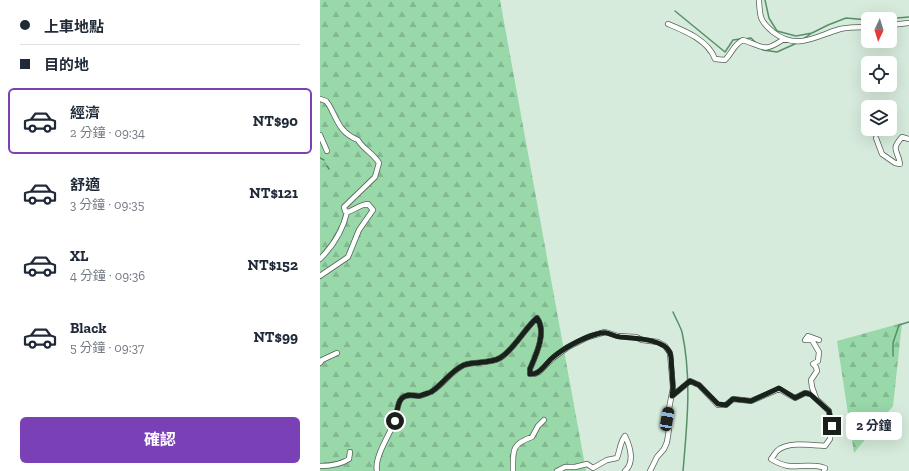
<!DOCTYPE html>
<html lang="zh-TW">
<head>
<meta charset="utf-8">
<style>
  :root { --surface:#fff; --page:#f2f2f3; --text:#1f2937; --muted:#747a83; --line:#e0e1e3; --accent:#7a40b6 }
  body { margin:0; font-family:"Zilla Slab","Noto Sans TC",serif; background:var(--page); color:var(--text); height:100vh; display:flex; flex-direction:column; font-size:15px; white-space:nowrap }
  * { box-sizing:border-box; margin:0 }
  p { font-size:13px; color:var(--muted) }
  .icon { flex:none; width:22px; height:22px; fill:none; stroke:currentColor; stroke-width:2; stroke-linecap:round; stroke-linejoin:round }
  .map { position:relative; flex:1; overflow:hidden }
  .drawer { display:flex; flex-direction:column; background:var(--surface); width:320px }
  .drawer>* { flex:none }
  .guide { display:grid; align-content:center; height:88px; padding:0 20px; background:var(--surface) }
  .needle { width:26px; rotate:184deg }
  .fabs { position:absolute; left:541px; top:12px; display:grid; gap:8px }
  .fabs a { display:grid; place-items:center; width:36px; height:36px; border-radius:6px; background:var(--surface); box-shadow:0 4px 16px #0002; font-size:20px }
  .end { position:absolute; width:18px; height:18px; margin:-9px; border:5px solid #19211b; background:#fff; box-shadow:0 0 0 2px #fff }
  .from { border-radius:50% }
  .bubble { position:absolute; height:28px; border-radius:6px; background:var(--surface); box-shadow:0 4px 16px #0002; font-size:13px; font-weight:700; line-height:28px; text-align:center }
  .car { position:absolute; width:12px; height:24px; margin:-12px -6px; border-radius:5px; box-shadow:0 0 3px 1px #0007; background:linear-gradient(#222 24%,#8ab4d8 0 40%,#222 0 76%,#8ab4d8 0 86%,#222 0) }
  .guide b { display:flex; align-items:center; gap:14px; height:38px; font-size:15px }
  .guide b+b { border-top:1px solid var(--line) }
  .guide i { width:10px; height:10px; background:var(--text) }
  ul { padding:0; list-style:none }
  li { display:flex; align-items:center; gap:12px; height:66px; margin:0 8px 6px; padding:0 12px; border:2px solid transparent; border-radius:6px }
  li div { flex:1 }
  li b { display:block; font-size:15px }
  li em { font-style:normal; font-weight:700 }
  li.on { border-color:var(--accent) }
  li>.icon { width:36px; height:36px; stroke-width:1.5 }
  .cta { display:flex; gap:8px; margin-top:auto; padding:8px 20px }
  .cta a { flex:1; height:46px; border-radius:6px; background:var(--accent); color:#fff; font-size:16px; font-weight:700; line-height:46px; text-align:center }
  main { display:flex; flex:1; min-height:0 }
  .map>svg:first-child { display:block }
</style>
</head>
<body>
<main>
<section class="drawer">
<div class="guide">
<b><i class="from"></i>上車地點</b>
<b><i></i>目的地</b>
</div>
<ul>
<li class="on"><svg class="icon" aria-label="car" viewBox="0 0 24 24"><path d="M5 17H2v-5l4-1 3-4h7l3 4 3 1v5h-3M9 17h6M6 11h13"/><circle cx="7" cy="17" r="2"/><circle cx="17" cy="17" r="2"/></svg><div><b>經濟</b><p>2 分鐘 · 09:34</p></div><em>NT$90</em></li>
<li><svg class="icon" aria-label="car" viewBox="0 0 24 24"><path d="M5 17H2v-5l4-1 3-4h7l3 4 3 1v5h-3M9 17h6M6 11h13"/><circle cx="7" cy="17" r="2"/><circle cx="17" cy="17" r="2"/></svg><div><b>舒適</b><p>3 分鐘 · 09:35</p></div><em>NT$121</em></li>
<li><svg class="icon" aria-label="car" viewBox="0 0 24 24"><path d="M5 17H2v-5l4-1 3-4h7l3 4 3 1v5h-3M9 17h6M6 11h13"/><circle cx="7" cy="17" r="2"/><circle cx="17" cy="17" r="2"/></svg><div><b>XL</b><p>4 分鐘 · 09:36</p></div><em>NT$152</em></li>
<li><svg class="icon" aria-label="car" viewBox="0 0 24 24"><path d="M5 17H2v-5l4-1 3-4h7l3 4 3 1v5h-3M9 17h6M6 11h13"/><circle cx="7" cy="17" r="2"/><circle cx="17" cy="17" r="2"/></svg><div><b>Black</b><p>5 分鐘 · 09:37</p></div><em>NT$99</em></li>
</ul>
<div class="cta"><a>確認</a></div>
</section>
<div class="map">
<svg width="589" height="471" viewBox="0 0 589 471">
  <defs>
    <pattern id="forest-firs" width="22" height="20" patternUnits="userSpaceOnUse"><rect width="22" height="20" fill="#98d8a9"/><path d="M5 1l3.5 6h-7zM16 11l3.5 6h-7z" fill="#82b991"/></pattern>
  </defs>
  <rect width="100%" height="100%" fill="#d6ebdb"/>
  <!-- forest -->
  <path fill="url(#forest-firs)" d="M 0,0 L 180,0 L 266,471 L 0,471 Z
    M 582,323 L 573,406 L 534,453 L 517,341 Z"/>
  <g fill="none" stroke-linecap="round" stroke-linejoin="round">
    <!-- stream -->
    <path stroke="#579068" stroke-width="1.5" d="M 445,0 L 449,18 L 457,31 L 476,36 L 492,33 L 508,25 L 526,18 L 548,20
      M 355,11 L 405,52 L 413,40 L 420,39
      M 565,19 L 589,17
      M 424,39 L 431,38 L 436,43
      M 483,39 L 492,33
      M 441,48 L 443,50 L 457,52 L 477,43
      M 0,158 L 4,160
      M 7,166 L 9,169
      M 353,312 C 356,319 360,326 362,332 C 372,378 367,425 363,471
      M 573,356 L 573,343 L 579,325 L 589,322"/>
    <defs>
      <path id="street" d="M 439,1 C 440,18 440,21 453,32 C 477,51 496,36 520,29 C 529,27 539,27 548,27
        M 348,24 C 365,31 388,40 395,59 L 405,60 C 413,52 413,45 423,40 C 445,47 443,53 464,39
        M 570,25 L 589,23
        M 0,99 L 6,101 L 9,105 C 18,121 19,132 38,140 C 43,149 53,153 59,163 L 55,177 L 24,207 L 25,211 L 28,212 C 36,209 39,205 48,204 L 53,210 L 39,230 L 28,257 L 0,276
        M 0,135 L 7,151
        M 556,138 L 562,154 L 575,163 L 580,164 C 578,149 570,151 582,137 L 589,139
        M 0,259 C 13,246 23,230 27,212
        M 0,363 L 2,360 L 17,353
        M 352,396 L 370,381 L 379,385 L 398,405 L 406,405 L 413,399 L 431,401 L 459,389 L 475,398 L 485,393 L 491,394 L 509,411 L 511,426 L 510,439 L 505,446 C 493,445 467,441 457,451 C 455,453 453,457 451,459 C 471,471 476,464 496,466 C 499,466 502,467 505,468 L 504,471
        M 496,398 L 492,387 L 491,380 L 497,371 L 496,367 L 493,364 L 498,361 L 499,352 L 492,340 L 485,340 L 488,336 L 499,340
        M 0,466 C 10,466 20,465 29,459 L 30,452
        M 57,471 C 54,457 70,434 75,421 C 78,413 76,404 82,398 C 87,393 94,396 100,396 C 103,395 108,393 111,392 C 123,385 131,371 144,365 C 155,361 169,364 180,358 C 193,351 205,328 217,318 C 227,332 216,355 210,369 L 210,374 L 214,374 L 219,372 L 233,358 L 248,347 L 268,337 L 285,332 L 298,336 L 316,337 L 322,340 L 338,342 L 345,346 L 350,353 L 353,388 L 347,419 L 349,429 L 347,442 L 344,449 L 337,457 L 330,471
        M 193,471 C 193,451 191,444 212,437 L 218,426 L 224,420
        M 237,471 L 245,467 L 255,467 L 267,464 L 273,468 L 287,460 L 297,458 C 300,450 300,442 305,436 C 310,446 315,462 305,471"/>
    </defs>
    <!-- street casing -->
    <use href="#street" stroke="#526456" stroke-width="6"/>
    <!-- street -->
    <use href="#street" stroke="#fff" stroke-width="4.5"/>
  </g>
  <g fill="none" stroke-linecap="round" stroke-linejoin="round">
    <!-- route -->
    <path stroke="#19211b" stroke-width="5" d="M 75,421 C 78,413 76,404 82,398 C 87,393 93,396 99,396 C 103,395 108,393 111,392 C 123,385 130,371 144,365 C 155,361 169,364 180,358 C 193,351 205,328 217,318 C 227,332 216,355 210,369 L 210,374 C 213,374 216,374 218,372 C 223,369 227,363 231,359 C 242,349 262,338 277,334 C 289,330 290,336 300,337 C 313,338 345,339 350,353 C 352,358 351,366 352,372 C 352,380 354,387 352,396 L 370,381 L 379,385 L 398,404 L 406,405 L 413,399 L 431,401 L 459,388 L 475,398 L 485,393 L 490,394 L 509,411 L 512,426"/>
  </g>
</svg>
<div class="fabs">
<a><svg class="needle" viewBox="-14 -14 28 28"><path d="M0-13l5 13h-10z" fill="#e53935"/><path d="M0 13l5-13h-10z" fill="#747a83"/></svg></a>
<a><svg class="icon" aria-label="locate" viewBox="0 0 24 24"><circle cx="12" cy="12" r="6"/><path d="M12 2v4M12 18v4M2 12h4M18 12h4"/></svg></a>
<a><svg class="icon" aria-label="layers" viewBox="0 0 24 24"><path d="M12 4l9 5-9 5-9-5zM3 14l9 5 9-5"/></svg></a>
</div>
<i class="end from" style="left:75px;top:421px"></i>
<i class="end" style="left:512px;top:426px"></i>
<div class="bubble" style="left:526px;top:412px;width:56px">2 分鐘</div>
<i class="car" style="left:347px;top:419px;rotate:10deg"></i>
</div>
</main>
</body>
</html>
